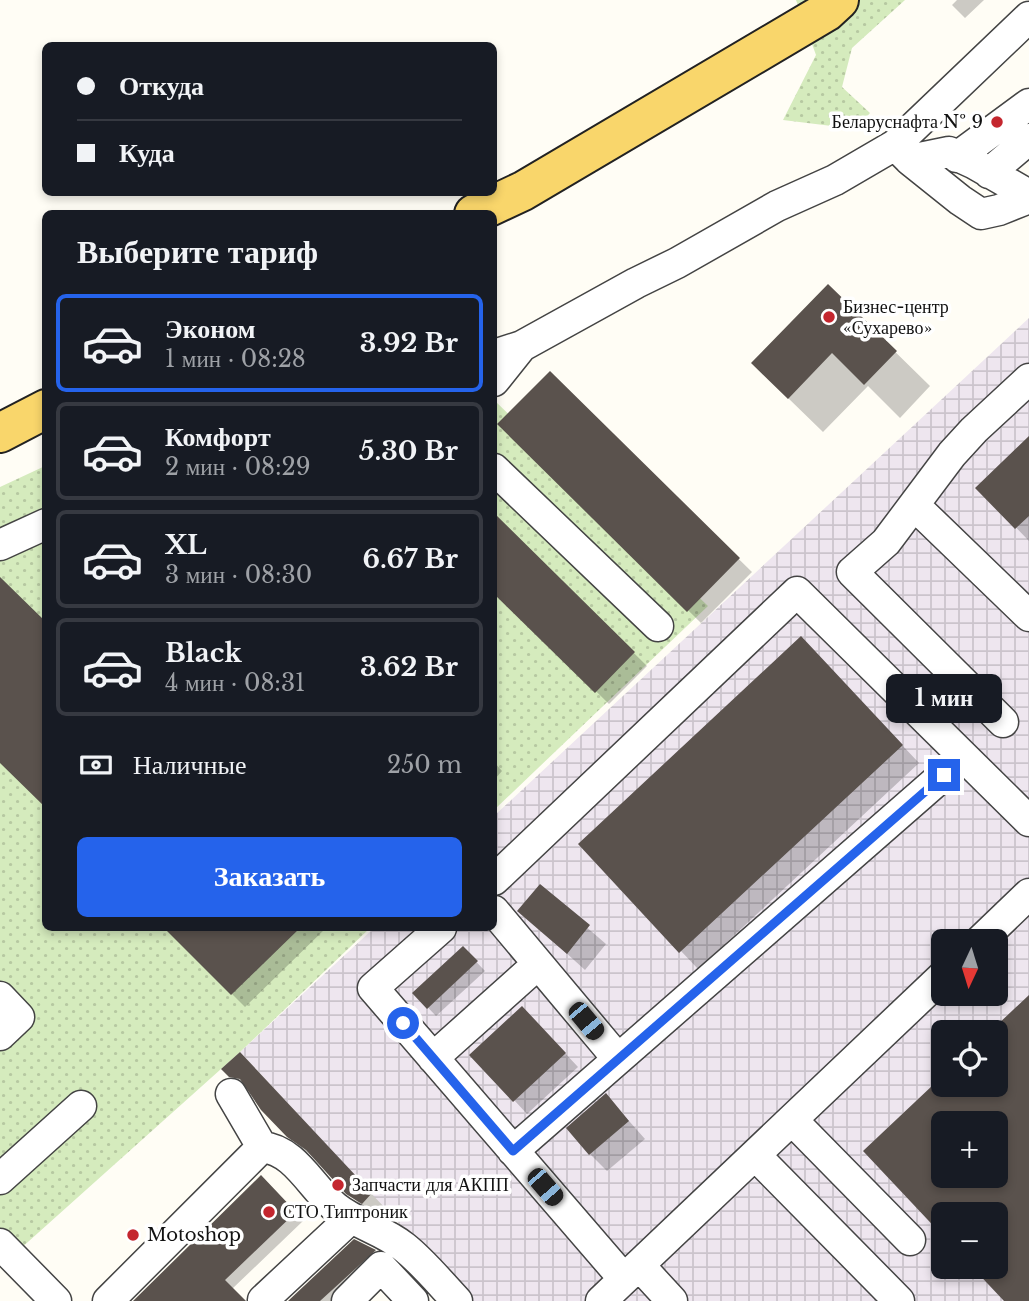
<!DOCTYPE html>
<html lang="ru">
<head>
<meta charset="utf-8">
<style>
  :root { --surface:#171b24; --page:#242831; --text:#f1f3f6; --muted:#9ea1a6; --line:#363941; --accent:#2563eb }
  body { margin:0; font-family:"Libre Baskerville",serif; background:var(--page); color:var(--text); height:100vh; display:flex; flex-direction:column; font-size:26px; white-space:nowrap }
  * { box-sizing:border-box; margin:0 }
  p { font-size:23px; color:var(--muted) }
  .icon { flex:none; width:38px; height:38px; fill:none; stroke:currentColor; stroke-width:2; stroke-linecap:round; stroke-linejoin:round }
  .map { position:relative; flex:1; overflow:hidden }
  .drawer { position:absolute; left:42px; top:210px; width:455px; height:721px; display:flex; flex-direction:column; background:var(--surface); border-radius:10px; box-shadow:0 4px 10px #0003 }
  .drawer>* { flex:none }
  .banner { position:absolute; left:42px; top:42px; width:455px; height:154px; border-radius:10px; box-shadow:0 4px 10px #0003; display:grid; align-content:center; height:154px; padding:0 35px; background:var(--surface) }
  .needle { width:46px; rotate:184deg }
  .tools { position:absolute; left:931px; top:929px; display:grid; gap:14px }
  .tools a { display:grid; place-items:center; width:77px; height:77px; border-radius:10px; background:var(--surface); box-shadow:0 4px 10px #0003; font-size:35px }
  .end { position:absolute; width:32px; height:32px; margin:-16px; border:9px solid #2563eb; background:#fff; box-shadow:0 0 0 4px #fff }
  .from { border-radius:50% }
  .bubble { position:absolute; height:49px; border-radius:10px; background:var(--surface); box-shadow:0 4px 10px #0003; font-size:23px; font-weight:700; line-height:49px; text-align:center }
  .car { position:absolute; width:21px; height:42px; margin:-21px -10px; border-radius:9px; box-shadow:0 0 5px 2px #0007; background:linear-gradient(#222 24%,#8ab4d8 0 40%,#222 0 76%,#8ab4d8 0 86%,#222 0) }
  .banner b { display:flex; align-items:center; gap:24px; height:66px; font-size:26px }
  .banner b+b { border-top:2px solid var(--line) }
  .banner i { width:18px; height:18px; background:var(--text) }
  ul { padding:0; list-style:none }
  li { display:flex; align-items:center; gap:21px; height:98px; margin:0 14px 10px; padding:0 21px; border:4px solid var(--line); border-radius:10px }
  li div { flex:1 }
  li b { display:block; font-size:26px }
  li em { font-style:normal; font-weight:700 }
  li.on { border-color:var(--accent) }
  li>.icon { width:63px; height:63px; stroke-width:1.5 }
  h2 { padding:0 35px; font-size:32px; line-height:84px }
  .pay { display:flex; align-items:center; gap:18px; height:77px; padding:0 35px; font-size:26px }
  .pay p { margin-inline-start:auto }
  .button { display:flex; gap:14px; margin-top:auto; padding:14px 35px }
  .button a { flex:1; height:80px; border-radius:10px; background:var(--accent); color:#fff; font-size:28px; font-weight:700; line-height:80px; text-align:center }
  .map>svg:first-child { display:block }
</style>
</head>
<body>
<div class="map">
<svg width="1029" height="1301" viewBox="0 0 1029 1301">
  <defs>
    <pattern id="industrial-grid" width="8" height="8" patternUnits="userSpaceOnUse" patternTransform="scale(1.75)"><rect width="8" height="8" fill="#eee6ef"/><path d="M0 4h8M4 0v8" fill="none" stroke="#cbc4cc"/></pattern>
    <pattern id="grass-dots" width="8" height="8" patternUnits="userSpaceOnUse" patternTransform="scale(1.75)"><rect width="8" height="8" fill="#d5ebbd"/><path d="M2 2h.1M6 6h.1" fill="none" stroke="#b6c8a1" stroke-width="1.8" stroke-linecap="round"/></pattern>
  </defs>
  <rect width="100%" height="100%" fill="#fffdf5"/>
  <!-- industrial -->
  <path fill="url(#industrial-grid)" fill-rule="evenodd" d="M 1029,318 L 1029,1301 L 471,1301 L 240,1052 L 374,928 L 494,928 L 494,816 ZM 943,942 L 996,942 L 996,994 L 943,994 ZM 943,1032 L 996,1032 L 996,1085 L 943,1085 ZM 943,1124 L 996,1124 L 996,1176 L 943,1176 ZM 943,1214 L 996,1214 L 996,1267 L 943,1267 Z"/>
  <!-- grass -->
  <path fill="url(#grass-dots)" d="M 796,0 L 905,0 L 852,48 L 842,87 L 870,113 L 856,129 L 783,120 L 816,55 Z
    M 494,400 L 708,606 L 494,810 Z
    M 45,466 L 46,928 L 370,928 L 240,1052 L 0,1267 L 0,487 Z"/>
  <!-- shadow -->
  <path fill="#0003" fill-rule="evenodd" d="M 957,0 L 984,0 L 965,18 L 952,5 Z
    M 828,286 L 930,386 L 900,418 L 868,386 L 823,432 L 787,397 Z
    M 550,374 L 752,572 L 701,623 L 500,424 Z
    M 1029,438 L 1029,541 L 978,488 Z
    M 494,515 L 647,666 L 609,704 L 494,591 Z
    M 818,656 L 919,763 L 698,969 L 580,844 Z
    M 494,762 L 502,771 L 494,780 Z
    M 540,887 L 606,944 L 585,970 L 520,911 Z
    M 166,928 L 326,928 L 245,1007 Z
    M 463,948 L 485,971 L 436,1016 L 414,993 Z
    M 1029,997 L 1029,1301 L 1007,1301 L 975,1267 L 996,1267 L 996,1214 L 943,1214 L 943,1234 L 865,1151 L 943,1078 L 943,1085 L 996,1085 L 996,1032 L 992,1032 ZM 943,1124 L 996,1124 L 996,1176 L 943,1176 Z
    M 535,1021 L 578,1067 L 527,1114 L 472,1055 Z
    M 253,1067 L 384,1207 L 376,1216 L 361,1206 L 318,1160 L 302,1149 L 288,1135 L 251,1091 L 244,1089 L 223,1069 Z
    M 606,1095 L 645,1139 L 607,1171 L 590,1154 Z
    M 261,1177 L 303,1221 L 232,1289 L 244,1301 L 135,1301 Z
    M 375,1251 L 382,1259 L 337,1301 L 290,1301 Z"/>
  <!-- building -->
  <path fill="#5a524d" fill-rule="evenodd" d="M 828,284 L 897,351 L 864,385 L 832,353 L 788,399 L 751,363 Z
    M 550,371 L 740,558 L 687,612 L 497,424 Z
    M 1029,436 L 1029,516 L 1015,529 L 975,488 Z
    M 494,513 L 635,652 L 595,693 L 494,594 Z
    M 0,577 L 46,622 L 46,808 L 0,763 Z
    M 801,636 L 903,745 L 679,953 L 578,844 Z
    M 540,884 L 590,925 L 567,954 L 517,911 Z
    M 164,928 L 300,928 L 231,995 Z
    M 463,946 L 478,961 L 427,1009 L 412,993 Z
    M 1029,995 L 1029,1301 L 1004,1301 L 972,1267 L 996,1267 L 996,1214 L 943,1214 L 943,1236 L 863,1151 L 933,1085 L 996,1085 L 996,1026 ZM 943,1124 L 996,1124 L 996,1176 L 943,1176 Z
    M 522,1006 L 566,1053 L 513,1102 L 469,1055 Z
    M 240,1052 L 372,1193 L 362,1204 L 346,1194 L 306,1150 L 287,1137 L 261,1110 L 240,1079 L 229,1077 L 221,1069 Z
    M 606,1093 L 629,1121 L 589,1155 L 566,1128 Z
    M 261,1175 L 296,1212 L 225,1280 L 246,1301 L 133,1301 Z
    M 354,1239 L 376,1250 L 320,1301 L 288,1301 Z"/>
  <g fill="none" stroke-linecap="round" stroke-linejoin="round">
    <defs>
      <path id="minor" d="M 895,145 L 910,160 L 949,152 L 973,163 L 1029,195
        M 957,157 L 1029,104
        M 910,160 L 960,200 L 981,214 L 999,210 L 1029,198
        M 989,173 L 1029,139
        M 494,355 L 522,346 L 636,283 L 677,263 L 777,206 L 835,180 L 895,145 L 1029,17
        M 494,381 L 522,346
        M 494,469 L 658,626
        M 914,505 L 1029,616
        M 0,545 L 46,524
        M 1003,722 L 852,572 L 886,542 L 952,454 L 974,430 L 1029,379
        M 494,880 L 797,592 L 1029,821
        M 494,911 L 618,1059
        M 441,928 L 373,988 L 624,1279
        M 979,942 L 1029,894
        M 0,997 L 19,1017 L 0,1035
        M 433,1058 L 538,964
        M 231,1094 L 262,1147
        M 792,1120 L 910,1240
        M 513,1151 L 964,757
        M 755,1155 L 899,1301
        M 0,1179 L 81,1106
        M 0,1244 L 56,1301
        M 639,1265 L 672,1301
        M 263,1300 L 351,1218
        M 108,1301 L 262,1147 C 295,1150 311,1187 335,1207 C 356,1224 383,1230 404,1247 C 423,1262 440,1283 457,1301
        M 347,1301 L 381,1267 L 413,1301
        M 601,1301 L 943,976"/>
      <path id="major" d="M 474,214 L 523,191 L 826,12 L 839,0
        M 0,433 L 46,409"/>
    </defs>
    <!-- minor casing -->
    <use href="#minor" stroke="#444" stroke-width="33"/>
    <!-- major casing -->
    <use href="#major" stroke="#222" stroke-width="42"/>
    <!-- minor -->
    <use href="#minor" stroke="#fff" stroke-width="30"/>
    <!-- major -->
    <use href="#major" stroke="#f9d66b" stroke-width="38"/>
  </g>
  <g fill="none" stroke-linecap="round" stroke-linejoin="round">
    <!-- route -->
    <path stroke="#2563eb" stroke-width="9" d="M 403,1023 L 513,1151 L 944,775"/>
  </g>
  <!-- markers -->
  <g fill="#c4262e" stroke="#fff" stroke-width="2.5">
    <circle cx="997" cy="122" r="7"/>
    <circle cx="829" cy="317" r="7"/>
    <circle cx="338" cy="1185" r="7"/>
    <circle cx="269" cy="1212" r="7"/>
    <circle cx="133" cy="1235" r="7"/>
  </g>
  <g text-anchor="middle" stroke-width="7" stroke-linejoin="round" paint-order="stroke">
    <!-- poi labels -->
    <g font-size="18" fill="#111" stroke="#fff" text-anchor="start">
      <text x="983" y="128" text-anchor="end">Беларуснафта № 9</text>
      <text x="843" y="313">Бизнес-центр<tspan x="843" dy="21">«Сухарево»</tspan></text>
      <text x="352" y="1191">Запчасти для АКПП</text>
      <text x="283" y="1218">СТО Типтроник</text>
      <text x="147" y="1241">Motoshop</text>
    </g>
  </g>
</svg>
<div class="tools">
<a><svg class="needle" viewBox="-14 -14 28 28"><path d="M0-13l5 13h-10z" fill="#e53935"/><path d="M0 13l5-13h-10z" fill="#9ea1a6"/></svg></a>
<a><svg class="icon" aria-label="locate" viewBox="0 0 24 24"><circle cx="12" cy="12" r="6"/><path d="M12 2v4M12 18v4M2 12h4M18 12h4"/></svg></a>
<a>+</a>
<a>−</a>
</div>
<i class="end from" style="left:403px;top:1023px"></i>
<i class="end" style="left:944px;top:775px"></i>
<div class="bubble" style="left:886px;top:674px;width:116px">1 мин</div>
<i class="car" style="left:586px;top:1021px;rotate:140deg"></i>
<i class="car" style="left:545px;top:1187px;rotate:139deg"></i>
<div class="banner">
<b><i class="from"></i>Откуда</b>
<b><i></i>Куда</b>
</div>
<section class="drawer">
<h2>Выберите тариф</h2>
<ul>
<li class="on"><svg class="icon" aria-label="car" viewBox="0 0 24 24"><path d="M5 17H2v-5l4-1 3-4h7l3 4 3 1v5h-3M9 17h6M6 11h13"/><circle cx="7" cy="17" r="2"/><circle cx="17" cy="17" r="2"/></svg><div><b>Эконом</b><p>1 мин · 08:28</p></div><em>3.92 Br</em></li>
<li><svg class="icon" aria-label="car" viewBox="0 0 24 24"><path d="M5 17H2v-5l4-1 3-4h7l3 4 3 1v5h-3M9 17h6M6 11h13"/><circle cx="7" cy="17" r="2"/><circle cx="17" cy="17" r="2"/></svg><div><b>Комфорт</b><p>2 мин · 08:29</p></div><em>5.30 Br</em></li>
<li><svg class="icon" aria-label="car" viewBox="0 0 24 24"><path d="M5 17H2v-5l4-1 3-4h7l3 4 3 1v5h-3M9 17h6M6 11h13"/><circle cx="7" cy="17" r="2"/><circle cx="17" cy="17" r="2"/></svg><div><b>XL</b><p>3 мин · 08:30</p></div><em>6.67 Br</em></li>
<li><svg class="icon" aria-label="car" viewBox="0 0 24 24"><path d="M5 17H2v-5l4-1 3-4h7l3 4 3 1v5h-3M9 17h6M6 11h13"/><circle cx="7" cy="17" r="2"/><circle cx="17" cy="17" r="2"/></svg><div><b>Black</b><p>4 мин · 08:31</p></div><em>3.62 Br</em></li>
</ul>
<div class="pay"><svg class="icon" aria-label="cash" viewBox="0 0 24 24"><path d="M3 7h18v10H3z"/><circle cx="12" cy="12" r="2"/></svg>Наличные<p>250 m</p></div>
<div class="button"><a>Заказать</a></div>
</section>
</div>
</body>
</html>
